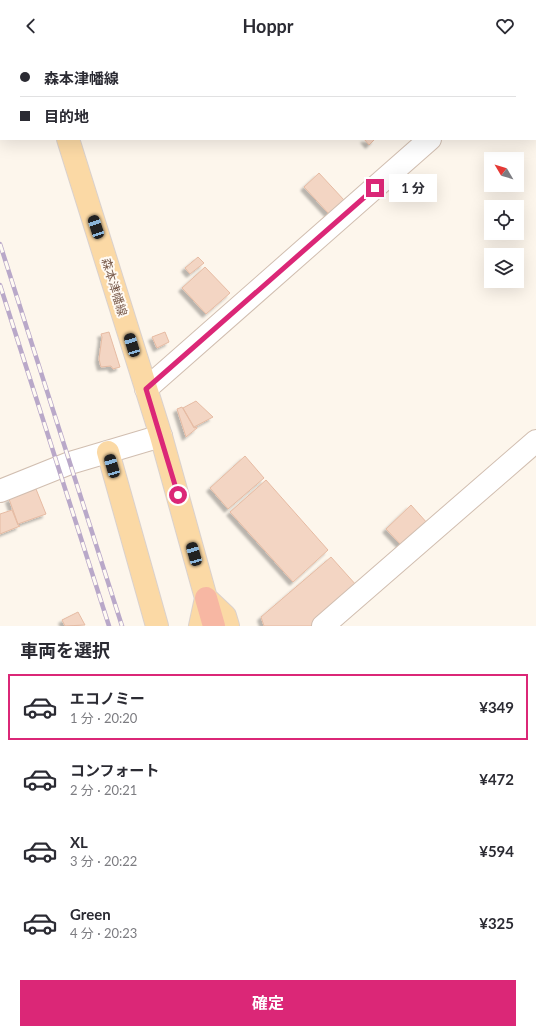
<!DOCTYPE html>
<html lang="ja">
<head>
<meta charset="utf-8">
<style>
  :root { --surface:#fff; --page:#f2f2f3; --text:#2b2b33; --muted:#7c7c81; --line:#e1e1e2; --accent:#db2777 }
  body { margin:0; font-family:Lato,"Noto Sans JP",sans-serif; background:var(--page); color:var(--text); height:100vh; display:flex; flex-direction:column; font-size:15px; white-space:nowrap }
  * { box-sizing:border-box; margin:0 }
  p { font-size:13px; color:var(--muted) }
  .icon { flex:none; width:22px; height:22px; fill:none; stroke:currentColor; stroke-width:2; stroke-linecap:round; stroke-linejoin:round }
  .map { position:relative; height:574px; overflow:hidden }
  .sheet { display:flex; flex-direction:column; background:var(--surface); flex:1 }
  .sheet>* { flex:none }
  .hud { position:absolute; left:0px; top:0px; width:536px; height:88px; box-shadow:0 4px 16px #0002; display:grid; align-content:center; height:88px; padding:0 20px; background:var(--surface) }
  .needle { width:26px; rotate:308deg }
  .fabs { position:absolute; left:484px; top:100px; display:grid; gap:8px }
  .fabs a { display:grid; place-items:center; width:40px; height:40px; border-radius:0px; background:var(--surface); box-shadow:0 4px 16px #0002; font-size:20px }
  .end { position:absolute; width:18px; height:18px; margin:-9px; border:5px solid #db2777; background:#fff; box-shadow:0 0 0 2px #fff }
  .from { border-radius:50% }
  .bubble { position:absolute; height:28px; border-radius:0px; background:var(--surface); box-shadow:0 4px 16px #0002; font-size:13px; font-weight:700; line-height:28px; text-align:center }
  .car { position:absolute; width:12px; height:24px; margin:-12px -6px; border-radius:5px; box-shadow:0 0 3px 1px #0007; background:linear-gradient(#222 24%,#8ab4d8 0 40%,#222 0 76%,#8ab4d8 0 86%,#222 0) }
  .hud b { display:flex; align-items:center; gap:14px; height:38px; font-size:15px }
  .hud b+b { border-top:1px solid var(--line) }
  .hud i { width:10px; height:10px; background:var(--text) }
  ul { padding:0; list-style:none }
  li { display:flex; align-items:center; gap:12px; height:66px; margin:0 8px 6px; padding:0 12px; border:2px solid transparent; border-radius:0px }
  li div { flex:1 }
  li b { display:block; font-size:15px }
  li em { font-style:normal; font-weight:700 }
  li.selected { border-color:var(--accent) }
  li>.icon { width:36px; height:36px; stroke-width:1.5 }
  h2 { padding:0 20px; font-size:18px; line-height:48px }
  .button { display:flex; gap:8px; margin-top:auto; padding:8px 20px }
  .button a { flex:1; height:46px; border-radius:0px; background:var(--accent); color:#fff; font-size:16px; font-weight:700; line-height:46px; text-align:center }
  header { display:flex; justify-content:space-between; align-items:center; height:52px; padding:0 20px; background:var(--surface); font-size:18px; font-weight:700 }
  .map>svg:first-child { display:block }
</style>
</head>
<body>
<header><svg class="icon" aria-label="back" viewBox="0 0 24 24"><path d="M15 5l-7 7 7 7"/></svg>Hoppr<svg class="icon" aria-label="heart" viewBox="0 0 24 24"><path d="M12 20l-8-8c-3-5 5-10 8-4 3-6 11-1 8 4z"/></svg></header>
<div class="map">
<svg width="536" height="574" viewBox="0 0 536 574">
  <defs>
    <filter id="shadow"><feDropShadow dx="-3.5" dy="3.5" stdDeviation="1" flood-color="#0004"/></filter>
  </defs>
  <rect width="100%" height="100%" fill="#fdf6ec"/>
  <!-- building -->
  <path fill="#f3d5c3" stroke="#e6bba3" filter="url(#shadow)" d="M 311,0 L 336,0 L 337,1 L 310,1 Z
    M 350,0 L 396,0 L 397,1 L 351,1 Z
    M 364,87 L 375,87 L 369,93 Z
    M 319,121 L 344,148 L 329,162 L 304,135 Z
    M 198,205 L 204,211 L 190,222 L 185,216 Z
    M 205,215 L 230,241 L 206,262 L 182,236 Z
    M 109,280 L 120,315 L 113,317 L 111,314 L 101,315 L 99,307 L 102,285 L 101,282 Z
    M 165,280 L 169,290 L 157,296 L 152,285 Z
    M 196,349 L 213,365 L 194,375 L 183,356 Z
    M 182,355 L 194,376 L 197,375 L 197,376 L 186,385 L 177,357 Z
    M 245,404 L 264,426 L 228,457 L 210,436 Z
    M 266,428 L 328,498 L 293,530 L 230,460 Z
    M 36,437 L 46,462 L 18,472 L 9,447 Z
    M 411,453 L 428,472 L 403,495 L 386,477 Z
    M 12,458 L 18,473 L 20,474 L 0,482 L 0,462 Z
    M 331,505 L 357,534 L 311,574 L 264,574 L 261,565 Z
    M 78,560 L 85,573 L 65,574 L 62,568 Z"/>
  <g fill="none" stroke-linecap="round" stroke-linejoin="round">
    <defs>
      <path id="minor" d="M 528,1 L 530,0
        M 146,337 L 430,87
        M 0,439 L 70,411 L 161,384
        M 323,574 L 536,389"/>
      <path id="major" d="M 40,0 L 41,1
        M 68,87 L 161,384 L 206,546 L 200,574
        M 108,400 L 157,574
        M 206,546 L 225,564 L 228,574"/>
      <path id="highway" d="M 206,546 L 214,574"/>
    </defs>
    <!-- minor casing -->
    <use href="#minor" stroke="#d1beb0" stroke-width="24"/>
    <!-- major casing -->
    <use href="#major" stroke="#dad1cd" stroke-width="24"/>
    <!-- highway casing -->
    <use href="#highway" stroke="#dad1cd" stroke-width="24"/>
    <!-- minor -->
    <use href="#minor" stroke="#fff" stroke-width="22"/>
    <!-- major -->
    <use href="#major" stroke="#fbd9a5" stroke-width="22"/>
    <!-- highway -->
    <use href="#highway" stroke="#f7b7a3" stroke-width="22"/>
    <defs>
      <path id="rail" d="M 0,192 L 122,574
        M 0,233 L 109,574"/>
    </defs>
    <!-- rail casing -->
    <use href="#rail" stroke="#b9a8c9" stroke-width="4.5"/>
    <!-- rail -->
    <use href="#rail" stroke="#fffaf3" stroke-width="3" stroke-dasharray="9" stroke-linecap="butt"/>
  </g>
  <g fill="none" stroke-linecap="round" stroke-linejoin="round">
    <!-- route -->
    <path stroke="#db2777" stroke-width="5" d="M 178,443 L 146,337 L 375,136"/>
  </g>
  <g text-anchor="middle" stroke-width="4" stroke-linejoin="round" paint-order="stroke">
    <!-- street labels -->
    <g font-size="12" fill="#7a5c4d" stroke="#fffaf3">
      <text transform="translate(114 235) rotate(73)" y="4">森本津幡線</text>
    </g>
  </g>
</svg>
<div class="fabs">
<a><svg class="needle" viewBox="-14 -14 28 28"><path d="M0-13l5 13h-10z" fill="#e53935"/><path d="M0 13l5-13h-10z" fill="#7c7c81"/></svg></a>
<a><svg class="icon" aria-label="locate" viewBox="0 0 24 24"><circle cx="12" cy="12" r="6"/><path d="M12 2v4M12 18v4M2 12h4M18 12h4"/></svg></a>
<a><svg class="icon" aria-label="layers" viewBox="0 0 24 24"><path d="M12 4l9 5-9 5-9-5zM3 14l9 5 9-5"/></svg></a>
</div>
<i class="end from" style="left:178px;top:443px"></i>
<i class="end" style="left:375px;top:136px"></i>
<div class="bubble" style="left:389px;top:122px;width:48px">1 分</div>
<i class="car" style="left:96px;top:175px;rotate:342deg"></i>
<i class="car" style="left:132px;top:293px;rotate:343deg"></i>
<i class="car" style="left:112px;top:414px;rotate:344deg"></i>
<i class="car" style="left:194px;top:502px;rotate:344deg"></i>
<div class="hud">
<b><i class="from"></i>森本津幡線</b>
<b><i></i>目的地</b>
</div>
</div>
<section class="sheet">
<h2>車両を選択</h2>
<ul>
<li class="selected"><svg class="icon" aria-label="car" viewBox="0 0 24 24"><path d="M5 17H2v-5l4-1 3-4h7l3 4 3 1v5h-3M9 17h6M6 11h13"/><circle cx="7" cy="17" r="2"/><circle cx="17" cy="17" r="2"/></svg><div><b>エコノミー</b><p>1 分 · 20:20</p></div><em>¥349</em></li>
<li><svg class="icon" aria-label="car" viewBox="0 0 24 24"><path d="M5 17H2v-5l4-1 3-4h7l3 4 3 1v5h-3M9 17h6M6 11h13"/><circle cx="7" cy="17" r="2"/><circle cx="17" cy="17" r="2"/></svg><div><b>コンフォート</b><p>2 分 · 20:21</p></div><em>¥472</em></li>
<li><svg class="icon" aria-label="car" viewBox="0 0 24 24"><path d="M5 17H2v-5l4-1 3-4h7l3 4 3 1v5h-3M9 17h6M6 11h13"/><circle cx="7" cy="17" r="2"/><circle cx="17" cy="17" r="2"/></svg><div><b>XL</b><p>3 分 · 20:22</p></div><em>¥594</em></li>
<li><svg class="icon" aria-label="car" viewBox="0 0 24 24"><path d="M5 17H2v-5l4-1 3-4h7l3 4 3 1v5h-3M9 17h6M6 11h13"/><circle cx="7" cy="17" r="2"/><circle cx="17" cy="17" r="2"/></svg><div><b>Green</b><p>4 分 · 20:23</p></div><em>¥325</em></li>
</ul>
<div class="button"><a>確定</a></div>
</section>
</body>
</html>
